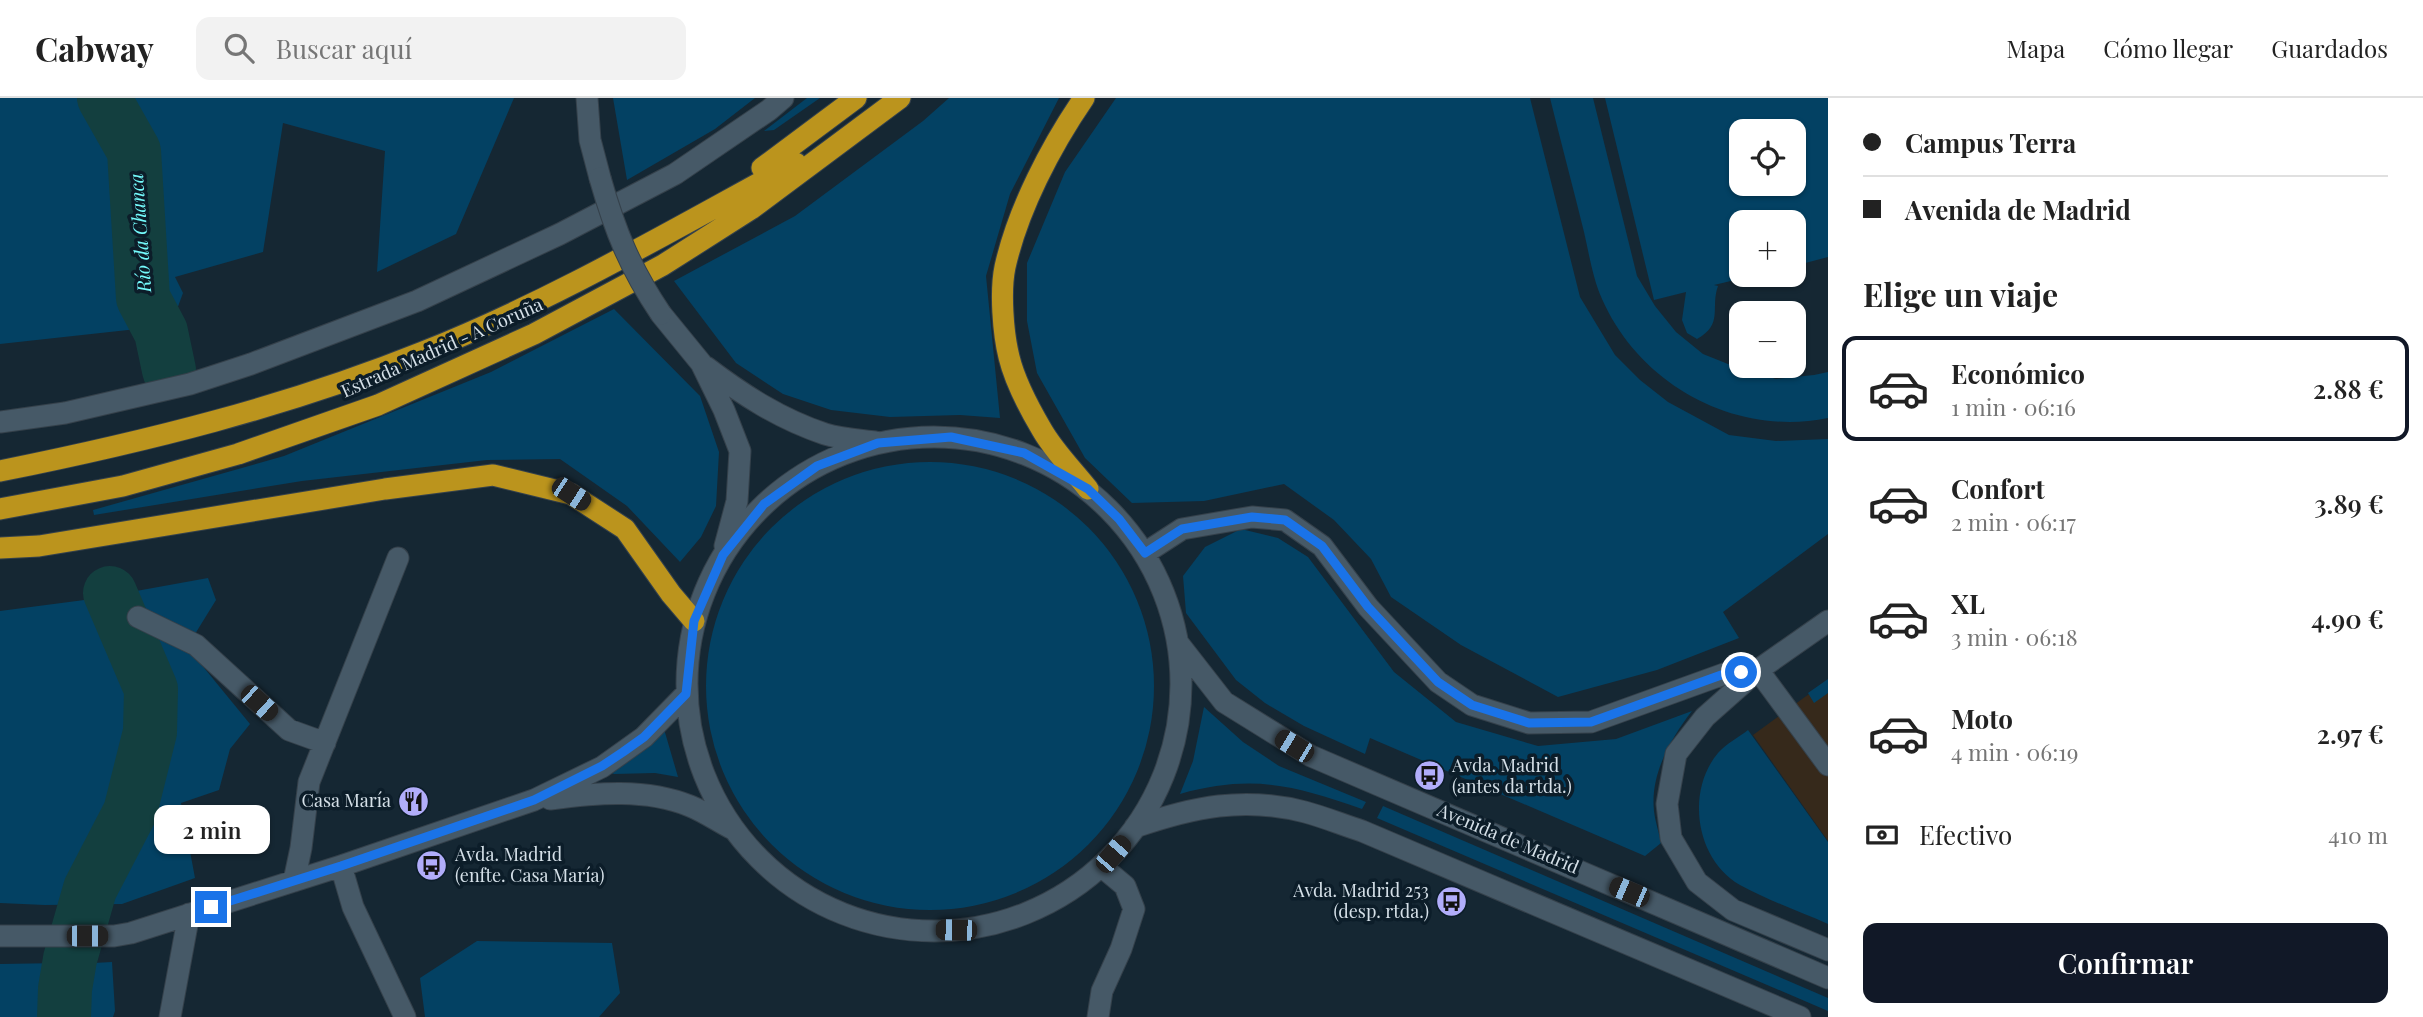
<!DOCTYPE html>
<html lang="es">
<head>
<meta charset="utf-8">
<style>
  :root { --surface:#fff; --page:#f2f2f2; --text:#222; --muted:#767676; --line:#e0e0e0; --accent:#111827 }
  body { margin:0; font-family:"Playfair Display",serif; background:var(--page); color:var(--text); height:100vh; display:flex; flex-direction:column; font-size:26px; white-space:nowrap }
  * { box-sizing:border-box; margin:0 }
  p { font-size:23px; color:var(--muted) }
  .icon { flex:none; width:38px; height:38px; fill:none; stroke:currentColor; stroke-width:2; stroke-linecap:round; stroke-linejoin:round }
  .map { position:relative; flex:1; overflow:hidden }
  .side { display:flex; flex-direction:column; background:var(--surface); width:595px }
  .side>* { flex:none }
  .top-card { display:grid; align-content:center; height:154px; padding:0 35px; background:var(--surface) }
  .tools { position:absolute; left:1729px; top:21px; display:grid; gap:14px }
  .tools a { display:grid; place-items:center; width:77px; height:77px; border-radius:14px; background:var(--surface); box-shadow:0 2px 5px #0004; font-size:35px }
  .end { position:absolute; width:32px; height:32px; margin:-16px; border:9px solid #1a73e8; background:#fff; box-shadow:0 0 0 4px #fff }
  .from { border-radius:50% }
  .bubble { position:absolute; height:49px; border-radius:14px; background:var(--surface); box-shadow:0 2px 5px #0004; font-size:23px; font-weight:600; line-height:49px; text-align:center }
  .car { position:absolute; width:21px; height:42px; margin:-21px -10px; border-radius:9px; box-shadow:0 0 5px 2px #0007; background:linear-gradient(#222 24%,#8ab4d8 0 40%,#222 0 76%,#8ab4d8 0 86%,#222 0) }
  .top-card b { display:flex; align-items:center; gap:24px; height:66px; font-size:26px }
  .top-card b+b { border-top:2px solid var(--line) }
  .top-card i { width:18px; height:18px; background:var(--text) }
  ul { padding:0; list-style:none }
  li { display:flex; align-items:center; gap:21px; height:105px; margin:0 14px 10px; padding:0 21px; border:4px solid transparent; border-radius:14px }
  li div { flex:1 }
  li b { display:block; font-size:26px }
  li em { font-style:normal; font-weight:600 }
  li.selected { border-color:var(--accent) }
  li>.icon { width:63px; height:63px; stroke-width:1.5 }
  h2 { padding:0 35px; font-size:32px; line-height:84px }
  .pay { display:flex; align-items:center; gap:18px; height:77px; padding:0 35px; font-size:26px }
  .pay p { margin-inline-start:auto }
  .cta { display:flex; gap:14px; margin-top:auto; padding:14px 35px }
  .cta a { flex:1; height:80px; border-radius:14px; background:var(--accent); color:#fff; font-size:28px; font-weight:600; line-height:80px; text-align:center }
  header { display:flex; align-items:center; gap:42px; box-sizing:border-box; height:98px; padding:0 35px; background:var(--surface); border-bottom:2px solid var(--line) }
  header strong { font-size:33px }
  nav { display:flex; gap:38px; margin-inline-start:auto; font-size:24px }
  .search { width:490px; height:63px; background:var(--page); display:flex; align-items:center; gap:18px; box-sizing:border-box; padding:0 24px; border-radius:14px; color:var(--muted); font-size:26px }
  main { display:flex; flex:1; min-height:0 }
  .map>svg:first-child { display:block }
</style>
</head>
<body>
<header>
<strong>Cabway</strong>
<div class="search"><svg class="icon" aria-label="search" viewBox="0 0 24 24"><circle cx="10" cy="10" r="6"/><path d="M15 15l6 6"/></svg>Buscar aquí</div>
<nav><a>Mapa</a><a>Cómo llegar</a><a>Guardados</a></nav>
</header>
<main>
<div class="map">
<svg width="1828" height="919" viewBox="0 0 1828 919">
  <rect width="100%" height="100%" fill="#152733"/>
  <!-- education -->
  <path fill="#36291b" d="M 1828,582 L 1828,743 L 1753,637 Z"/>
  <!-- green -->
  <path fill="#034163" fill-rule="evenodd" d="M 0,0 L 514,0 L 456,136 L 377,174 L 385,53 L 283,25 L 263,154 L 175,179 L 183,195 L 173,222 L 137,231 L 0,246 Z
    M 613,0 L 755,0 L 715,31 L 627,82 Z
    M 807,0 L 820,0 L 774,32 L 764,33 Z
    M 949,0 L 1059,0 L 1010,96 L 986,178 L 1000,320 L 960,317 L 890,319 L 831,312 L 783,296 L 736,265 L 674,183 L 795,118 L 923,23 Z
    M 1116,0 L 1530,0 L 1580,199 L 1615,257 L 1640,282 L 1668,304 L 1729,337 L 1776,343 L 1828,341 L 1828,436 L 1723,514 L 1739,540 L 1657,572 L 1558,599 L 1461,547 L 1391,499 L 1371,461 L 1334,422 L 1284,386 L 1204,403 L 1132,405 L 1085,360 L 1037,275 L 1027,223 L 1027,165 L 1065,74 Z
    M 1550,0 L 1593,0 L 1637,178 L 1655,208 L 1676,234 L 1703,256 L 1738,270 L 1776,281 L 1814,277 L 1828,274 L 1828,320 C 1735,339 1640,287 1602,201 C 1593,181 1589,156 1584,134 C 1573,89 1561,45 1550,0 Z
    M 1605,0 L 1828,0 L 1828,159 L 1794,168 L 1794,124 L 1741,124 L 1741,177 L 1756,177 L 1714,187 L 1718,188 C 1710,210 1724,226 1697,241 L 1687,235 L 1682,222 L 1686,194 L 1654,202 ZM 1741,33 L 1794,33 L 1794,86 L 1741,86 Z
    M 614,211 L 700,298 L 719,354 L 716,408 L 701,439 L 680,464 L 627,408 L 560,361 L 487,362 L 302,383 L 94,417 L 93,412 L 284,358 L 491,274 Z
    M706 588a224 224 0 1 1 448 0a224 224 0 1 1-448 0Z
    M 1241,431 L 1278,440 L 1308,459 L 1394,574 L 1456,624 L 1538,648 L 1616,641 L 1692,613 C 1671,640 1650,676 1654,713 C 1655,723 1659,734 1661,745 L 1645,758 L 1370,640 L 1365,656 L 1304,628 L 1265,605 L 1236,582 L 1186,515 L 1183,478 L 1205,449 Z
    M 208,480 L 216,502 L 187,549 L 250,626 L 230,651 L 219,692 L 181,705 L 195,780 L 122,806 L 45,807 L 0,805 L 0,513 L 92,501 Z
    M 1828,581 L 1828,595 L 1814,605 L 1808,595 Z
    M 1204,609 L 1243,644 L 1279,668 L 1366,704 L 1362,711 C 1294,687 1252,676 1180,696 L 1193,663 Z
    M 664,631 L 678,679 L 655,675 L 614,676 L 607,673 Z
    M 1748,632 L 1828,744 L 1828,826 C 1799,813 1767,802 1740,787 C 1695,761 1686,693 1718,655 C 1726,646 1739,639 1748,632 Z
    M 1383,708 L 1828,900 L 1828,913 L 1377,720 Z
    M 477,843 L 612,845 L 620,895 L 599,919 L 425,919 L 420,880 Z
    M 112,864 L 115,913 L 113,919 L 77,919 L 75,866 Z
    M 63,865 L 55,919 L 0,919 L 0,866 Z"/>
  <!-- water -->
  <path fill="#133f3f" d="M 63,865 L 75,866 L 77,919 L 55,919 Z"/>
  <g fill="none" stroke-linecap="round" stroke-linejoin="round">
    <!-- river -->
    <path stroke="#133f3f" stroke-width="54" d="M 104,0 L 134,53 L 143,200 L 161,234 L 169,272
      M 64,919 L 65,891 L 70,861 L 90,791 L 130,714 L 150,634 L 151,591 L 110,495"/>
    <defs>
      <path id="minor" d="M 587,0 L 590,42 L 600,80
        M 661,216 L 701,265 L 724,312 L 740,353 L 737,403 L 725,448
        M 706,269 C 743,297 780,321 825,336 C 841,341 859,342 875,344
        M 0,324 L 65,315 L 190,286 L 251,266 L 417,203 L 560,136 L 675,76 L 769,12 L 783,0
        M687 586a247 247 0 1 1 494 0a247 247 0 1 1-494 0Z
        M 1145,455 L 1182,431 L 1252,419 L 1285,422 L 1322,448 L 1368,509 L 1438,584 L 1472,607 L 1529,625 L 1591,624 L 1724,576 L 1758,572
        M 138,519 L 196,547 L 289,632 L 325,645
        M 1828,523 L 1758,572 L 1705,619 L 1676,656 L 1667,706 L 1671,740 L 1697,784 L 1733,812 L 1828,852
        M 1178,545 L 1224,604 L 1311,658 L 1828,880
        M 1758,572 L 1828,667
        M 550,701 C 596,695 646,690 690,708 C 705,714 719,724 733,731
        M 1135,729 C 1193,709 1244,698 1305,714 C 1324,719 1343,727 1362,733 L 1800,919
        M 341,768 L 353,809 L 405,919
        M 294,783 L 301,750 L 309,684 L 398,460
        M 0,838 L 114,838 L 131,835 L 341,768 L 534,702 L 602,669 L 644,639 L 686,596
        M 170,919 L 189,816
        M 1098,919 L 1102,893 L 1121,851 L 1134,811 L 1125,788 L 1101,768"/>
      <path id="highway" d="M 1084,0 C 1051,48 1018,111 1005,169 C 1000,193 1003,235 1009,259 C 1015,284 1029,310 1042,332 C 1054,353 1073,372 1088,391
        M 762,70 L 856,0
        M 0,373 C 144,344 286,309 423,254 C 552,203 674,131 796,65
        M 0,411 L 123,388 L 238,356 L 378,307 L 534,236 L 663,167 L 751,111 L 900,0
        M 0,450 L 39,448 L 385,391 L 493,377 L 571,396 L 625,431 L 671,496 L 694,523"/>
    </defs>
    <!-- minor casing -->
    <use href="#minor" stroke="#35414b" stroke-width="23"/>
    <!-- highway casing -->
    <use href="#highway" stroke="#35414b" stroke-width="23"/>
    <!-- minor -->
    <use href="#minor" stroke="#465967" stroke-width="21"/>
    <!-- highway -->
    <use href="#highway" stroke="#bb941d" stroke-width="21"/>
    <defs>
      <path id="minor-bridge" d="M 600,80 C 615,133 630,170 661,216"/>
    </defs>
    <!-- minor-bridge casing -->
    <use href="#minor-bridge" stroke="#35414b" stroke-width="23" stroke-linecap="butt"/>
    <!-- minor-bridge -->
    <use href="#minor-bridge" stroke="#465967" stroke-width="21"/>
  </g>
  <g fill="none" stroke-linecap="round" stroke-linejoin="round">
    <!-- route -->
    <path stroke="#1a73e8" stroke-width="9" d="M 211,809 L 341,768 L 534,702 L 602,668 L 623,654 L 644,639 L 686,596 L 694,523 L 723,457 L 764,406 L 817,368 L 878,345 L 951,339 L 1024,355 L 1088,391 L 1119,421 L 1145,455 L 1182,431 L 1252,419 L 1285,422 L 1322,448 L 1368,509 L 1438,584 L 1472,607 L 1529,625 L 1591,624 L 1724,576 L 1741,574"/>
  </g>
  <!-- icons -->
  <defs>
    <symbol id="bus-disc" viewBox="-11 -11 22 22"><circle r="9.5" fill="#b1adfa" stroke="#0c1d29"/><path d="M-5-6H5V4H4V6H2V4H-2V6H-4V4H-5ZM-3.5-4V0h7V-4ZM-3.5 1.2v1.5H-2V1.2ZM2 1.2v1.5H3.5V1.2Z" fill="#111"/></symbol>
    <symbol id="restaurant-disc" viewBox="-11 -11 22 22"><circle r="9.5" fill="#b1adfa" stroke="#0c1d29"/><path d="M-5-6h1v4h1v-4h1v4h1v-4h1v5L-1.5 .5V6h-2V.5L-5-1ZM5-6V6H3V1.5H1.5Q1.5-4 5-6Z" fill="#111"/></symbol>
  </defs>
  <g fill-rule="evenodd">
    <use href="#bus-disc" x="1412" y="660" width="35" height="35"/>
    <use href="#restaurant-disc" x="396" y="686" width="35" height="35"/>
    <use href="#bus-disc" x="414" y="750" width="35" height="35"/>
    <use href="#bus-disc" x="1434" y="786" width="35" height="35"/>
  </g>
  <g text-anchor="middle" stroke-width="7" stroke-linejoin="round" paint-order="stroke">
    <!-- street labels -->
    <g font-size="18" fill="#d5e0e8" stroke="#0c1d29">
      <text transform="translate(442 250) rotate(-24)" y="6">Estrada Madrid - A Coruña</text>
      <text transform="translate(1508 741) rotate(23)" y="6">Avenida de Madrid</text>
    </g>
    <!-- poi labels -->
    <g font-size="18" fill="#d5e0e8" stroke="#0c1d29" text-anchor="start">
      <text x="1452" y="674">Avda. Madrid<tspan x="1452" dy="21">(antes da rtda.)</tspan></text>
      <text x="391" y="709" text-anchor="end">Casa María</text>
      <text x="455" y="763">Avda. Madrid<tspan x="455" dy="21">(enfte. Casa María)</tspan></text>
      <text x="1429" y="799" text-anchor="end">Avda. Madrid 253<tspan x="1429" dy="21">(desp. rtda.)</tspan></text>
    </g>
    <!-- water labels -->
    <g font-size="19" font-style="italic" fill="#74fbfd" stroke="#0c1d29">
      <text transform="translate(140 135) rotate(-94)" y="7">Río da Chanca</text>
    </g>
  </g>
</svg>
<div class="tools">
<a><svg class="icon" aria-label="locate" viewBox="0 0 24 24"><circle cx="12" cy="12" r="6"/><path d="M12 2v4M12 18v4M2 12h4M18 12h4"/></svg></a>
<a>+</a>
<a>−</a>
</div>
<i class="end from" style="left:1741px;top:574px"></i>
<i class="end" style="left:211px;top:809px"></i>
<div class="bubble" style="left:154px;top:707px;width:116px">2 min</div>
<i class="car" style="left:571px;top:396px;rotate:123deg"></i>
<i class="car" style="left:259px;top:605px;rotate:132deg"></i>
<i class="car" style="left:1294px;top:648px;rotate:301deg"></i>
<i class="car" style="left:1113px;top:756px;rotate:41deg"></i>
<i class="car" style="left:1629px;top:794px;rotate:293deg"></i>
<i class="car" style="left:956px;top:832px;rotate:271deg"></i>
<i class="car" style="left:87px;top:838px;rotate:90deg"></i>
</div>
<section class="side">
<div class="top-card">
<b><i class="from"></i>Campus Terra</b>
<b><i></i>Avenida de Madrid</b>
</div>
<h2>Elige un viaje</h2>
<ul>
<li class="selected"><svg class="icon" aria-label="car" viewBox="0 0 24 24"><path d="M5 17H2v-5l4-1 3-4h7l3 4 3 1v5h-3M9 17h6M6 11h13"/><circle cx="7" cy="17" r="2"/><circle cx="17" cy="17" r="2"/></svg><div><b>Económico</b><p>1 min · 06:16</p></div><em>2.88 €</em></li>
<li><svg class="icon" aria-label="car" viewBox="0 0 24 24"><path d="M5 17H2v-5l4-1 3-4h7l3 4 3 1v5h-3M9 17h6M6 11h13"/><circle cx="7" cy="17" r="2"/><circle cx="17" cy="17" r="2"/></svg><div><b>Confort</b><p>2 min · 06:17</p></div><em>3.89 €</em></li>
<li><svg class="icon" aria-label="car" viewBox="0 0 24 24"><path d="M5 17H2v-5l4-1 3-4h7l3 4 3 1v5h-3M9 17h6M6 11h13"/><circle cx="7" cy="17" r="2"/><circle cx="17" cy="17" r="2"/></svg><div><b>XL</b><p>3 min · 06:18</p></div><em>4.90 €</em></li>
<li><svg class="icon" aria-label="car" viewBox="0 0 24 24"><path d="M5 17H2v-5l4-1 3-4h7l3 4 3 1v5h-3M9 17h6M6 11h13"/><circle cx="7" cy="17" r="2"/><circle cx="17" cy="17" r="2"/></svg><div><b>Moto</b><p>4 min · 06:19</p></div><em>2.97 €</em></li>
</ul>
<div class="pay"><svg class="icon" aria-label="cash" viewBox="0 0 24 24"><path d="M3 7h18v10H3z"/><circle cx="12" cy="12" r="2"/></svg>Efectivo<p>410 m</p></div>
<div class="cta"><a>Confirmar</a></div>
</section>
</main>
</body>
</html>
